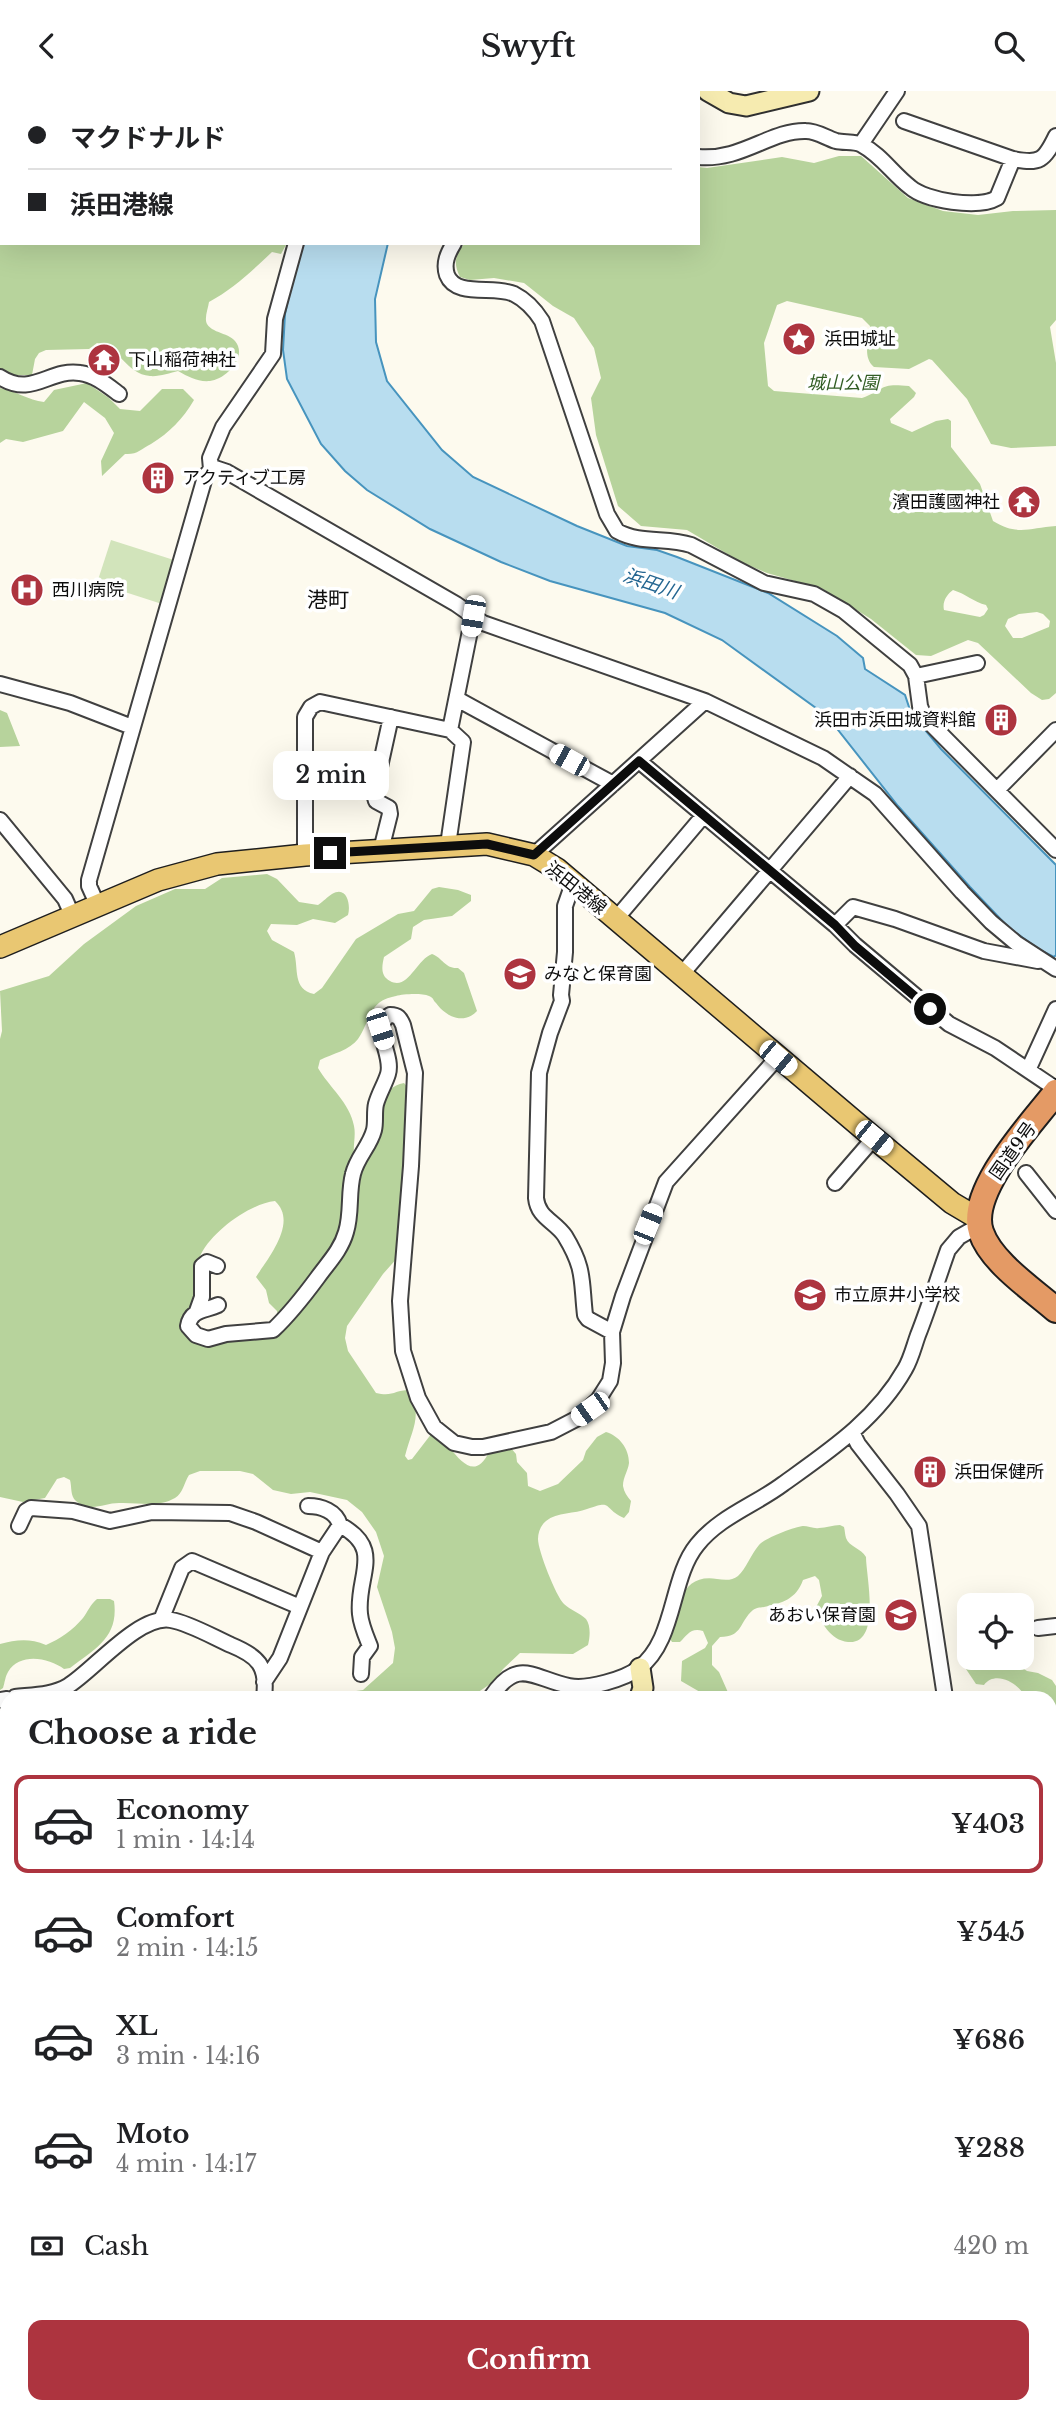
<!DOCTYPE html>
<html lang="en">
<head>
<meta charset="utf-8">
<style>
  :root { --surface:#fff; --page:#f2f2f2; --text:#202124; --muted:#757577; --line:#e0e0e0; --accent:#ad343f }
  body { margin:0; font-family:"Libre Baskerville","Noto Sans JP",serif; background:var(--page); color:var(--text); height:100vh; display:flex; flex-direction:column; font-size:26px; white-space:nowrap }
  * { box-sizing:border-box; margin:0 }
  p { font-size:23px; color:var(--muted) }
  .icon { flex:none; width:38px; height:38px; fill:none; stroke:currentColor; stroke-width:2; stroke-linecap:round; stroke-linejoin:round }
  .map { position:relative; flex:1; overflow:hidden }
  .details { position:absolute; left:0px; top:1600px; width:1057px; height:723px; display:flex; flex-direction:column; background:var(--surface); border-radius:21px 21px 0 0; box-shadow:0 7px 28px #0002 }
  .details>* { flex:none }
  .top-card { position:absolute; left:0px; top:0px; width:700px; height:154px; box-shadow:0 7px 28px #0002; display:grid; align-content:center; height:154px; padding:0 28px; background:var(--surface) }
  .tools { position:absolute; left:957px; top:1502px; display:grid; gap:14px }
  .tools a { display:grid; place-items:center; width:77px; height:77px; border-radius:14px; background:var(--surface); box-shadow:0 7px 28px #0002; font-size:35px }
  .end { position:absolute; width:32px; height:32px; margin:-16px; border:9px solid #0d0d0d; background:#fff; box-shadow:0 0 0 4px #fff }
  .from { border-radius:50% }
  .bubble { position:absolute; height:49px; border-radius:14px; background:var(--surface); box-shadow:0 7px 28px #0002; font-size:23px; font-weight:600; line-height:49px; text-align:center }
  .car { position:absolute; width:21px; height:42px; margin:-21px -10px; border-radius:9px; box-shadow:0 0 5px 2px #0007; background:linear-gradient(#fff 24%,#345 0 40%,#fff 0 76%,#345 0 86%,#fff 0) }
  .top-card b { display:flex; align-items:center; gap:24px; height:66px; font-size:26px }
  .top-card b+b { border-top:2px solid var(--line) }
  .top-card i { width:18px; height:18px; background:var(--text) }
  ul { padding:0; list-style:none }
  li { display:flex; align-items:center; gap:21px; height:98px; margin:0 14px 10px; padding:0 14px; border:4px solid transparent; border-radius:14px }
  li div { flex:1 }
  li b { display:block; font-size:26px }
  li em { font-style:normal; font-weight:600 }
  li.active { border-color:var(--accent) }
  li>.icon { width:63px; height:63px; stroke-width:1.5 }
  h2 { padding:0 28px; font-size:32px; line-height:84px }
  .pay { display:flex; align-items:center; gap:18px; height:77px; padding:0 28px; font-size:26px }
  .pay p { margin-inline-start:auto }
  .action { display:flex; gap:14px; margin-top:auto; padding:14px 28px }
  .action a { flex:1; height:80px; border-radius:14px; background:var(--accent); color:#fff; font-size:28px; font-weight:600; line-height:80px; text-align:center }
  header { display:flex; justify-content:space-between; align-items:center; height:91px; padding:0 28px; background:var(--surface); font-size:32px; font-weight:600 }
  .map>svg:first-child { display:block }
</style>
</head>
<body>
<header><svg class="icon" aria-label="back" viewBox="0 0 24 24"><path d="M15 5l-7 7 7 7"/></svg>Swyft<svg class="icon" aria-label="search" viewBox="0 0 24 24"><circle cx="10" cy="10" r="6"/><path d="M15 15l6 6"/></svg></header>
<div class="map">
<svg width="1056" height="2321" viewBox="0 0 1056 2321">
  <rect width="100%" height="100%" fill="#fdfaee"/>
  <!-- green -->
  <path fill="#d2e4bb" d="M 111,449 L 177,470 L 162,513 L 97,492 Z"/>
  <!-- forest -->
  <path fill="#b7d39c" fill-rule="evenodd" d="M 0,0 L 399,0 L 398,2 L 2,2 L 2,152 L 287,152 L 281,163 L 272,161 C 252,180 233,198 209,211 C 208,218 204,227 207,233 C 214,244 233,241 238,255 C 244,271 223,289 210,290 C 197,291 189,286 178,280 C 170,282 158,286 150,285 C 126,283 120,256 97,252 L 89,258 L 46,259 L 39,262 L 35,268 L 32,284 L 13,284 L 0,278 Z
    M 839,65 L 861,65 L 908,107 L 943,120 L 978,124 L 1013,120 L 1056,119 L 1056,229 L 1050,236 L 1056,272 L 1056,355 L 1011,357 L 991,353 L 967,308 L 932,269 L 929,268 L 909,278 L 874,276 C 862,266 869,249 870,235 L 862,227 L 787,210 L 777,214 L 764,252 L 768,295 L 774,300 L 862,307 C 887,298 878,292 909,295 L 916,302 L 914,306 L 890,328 L 891,332 L 912,341 L 936,330 L 948,328 L 951,330 L 951,356 L 980,393 L 993,430 C 1017,445 1029,437 1056,435 L 1056,602 L 1049,608 L 1042,609 L 1031,602 L 978,552 L 968,549 L 931,565 L 916,564 L 871,528 L 823,498 L 767,482 L 741,471 L 687,439 L 641,435 L 618,415 L 596,344 L 591,307 L 601,287 L 594,257 L 574,227 L 553,215 L 524,192 L 494,187 L 470,189 L 460,186 C 453,172 455,164 465,152 L 698,152 L 698,76 L 707,77 L 782,66 L 814,72 ZM 953,499 C 966,503 974,511 986,514 L 988,518 L 984,524 L 980,526 L 944,519 C 942,511 947,503 953,499 ZM 1037,521 L 1043,523 L 1050,530 L 1049,536 L 1022,547 L 1013,547 L 1005,535 L 1008,528 L 1019,523 Z
    M 87,292 L 109,307 L 120,318 L 140,320 L 162,298 L 183,298 L 194,309 C 182,329 170,341 151,353 C 141,358 137,364 125,363 L 102,385 L 101,370 L 114,342 L 105,327 L 84,311 L 63,340 L 23,351 L 6,348 L 0,352 L 0,297 C 16,300 28,309 44,311 L 54,299 Z
    M 0,619 L 7,622 L 20,655 L 0,656 Z
    M 267,783 L 277,788 L 299,811 L 318,814 C 324,810 327,806 332,803 C 347,794 351,814 348,824 L 335,832 L 313,828 L 297,834 L 271,833 L 267,840 L 272,849 L 294,861 C 299,878 292,898 314,903 L 322,897 L 356,848 L 398,823 L 414,820 L 432,798 L 439,796 L 458,799 L 471,804 L 471,810 L 452,825 L 424,829 L 413,836 L 411,848 L 384,866 C 382,875 380,885 390,890 C 408,900 416,869 432,863 C 443,867 445,878 458,877 L 464,882 L 477,920 C 464,934 446,926 436,912 C 432,908 434,907 429,905 C 422,902 403,903 396,905 C 368,910 371,929 358,948 C 350,959 332,963 320,969 L 318,977 C 329,996 350,1012 354,1035 C 356,1044 353,1054 354,1064 L 381,1039 C 384,1021 380,996 404,992 L 409,998 L 408,1058 L 400,1105 L 399,1165 L 383,1183 L 347,1235 L 345,1247 L 348,1260 L 376,1302 C 393,1306 395,1299 409,1299 C 423,1325 412,1338 405,1365 L 408,1369 L 412,1368 L 432,1342 C 438,1347 445,1351 450,1357 C 462,1372 476,1388 489,1361 L 510,1356 L 516,1363 L 517,1371 L 527,1382 L 528,1395 L 540,1400 L 558,1393 L 583,1369 L 586,1360 L 597,1346 L 606,1341 C 619,1345 629,1357 629,1372 C 628,1380 623,1386 623,1395 C 624,1401 627,1405 631,1410 L 629,1421 L 624,1427 C 602,1417 614,1408 587,1418 C 575,1423 557,1421 546,1430 C 541,1434 538,1441 538,1448 C 538,1460 556,1505 564,1513 C 570,1519 580,1522 586,1528 C 591,1535 590,1546 588,1554 L 573,1563 L 520,1562 L 503,1578 L 496,1589 L 471,1606 L 333,1606 L 349,1601 L 363,1599 L 393,1572 L 395,1557 L 392,1541 L 377,1496 L 384,1465 L 376,1441 L 362,1421 L 347,1409 L 310,1401 L 291,1403 L 273,1399 L 253,1383 L 240,1380 L 200,1380 L 189,1384 C 184,1392 183,1402 175,1407 C 158,1417 137,1411 119,1412 C 104,1412 90,1422 76,1410 C 70,1405 72,1396 70,1389 L 64,1386 L 57,1388 L 45,1407 L 23,1411 L 0,1406 L 0,948 L 2,940 L 0,900 L 49,885 L 84,853 L 136,815 L 175,798 L 205,798 L 222,787 ZM 275,1110 C 298,1131 269,1166 256,1186 L 266,1199 L 269,1212 L 277,1220 L 278,1227 L 263,1243 L 186,1241 L 184,1226 L 190,1218 L 198,1213 C 198,1198 194,1177 201,1163 C 213,1140 249,1113 275,1110 Z
    M 840,1434 L 844,1436 C 845,1440 845,1444 846,1447 C 849,1456 861,1457 866,1466 C 866,1485 882,1554 848,1551 C 830,1549 822,1532 815,1518 L 822,1505 L 819,1489 L 815,1485 L 803,1489 C 796,1508 783,1512 764,1516 C 758,1517 758,1516 753,1519 C 739,1531 743,1546 720,1546 L 712,1555 L 712,1574 L 719,1581 L 730,1606 L 703,1606 L 700,1601 L 681,1590 L 682,1570 L 705,1557 L 708,1552 L 703,1540 C 691,1536 687,1544 680,1551 L 672,1551 L 669,1546 C 677,1518 680,1482 717,1488 C 724,1489 732,1490 738,1485 C 746,1478 751,1463 759,1454 C 765,1447 794,1436 803,1435 C 808,1435 814,1438 819,1437 C 826,1437 833,1434 840,1434 Z
    M 97,1508 L 110,1508 L 114,1510 C 119,1546 96,1557 70,1577 L 64,1578 C 49,1567 20,1561 8,1581 C 5,1586 5,1591 3,1597 L 0,1599 L 0,1553 C 16,1549 29,1547 46,1554 C 60,1548 73,1539 83,1527 C 88,1520 90,1514 97,1508 Z
    M 966,1558 L 969,1562 L 970,1566 L 995,1570 L 1004,1576 L 1021,1576 L 1027,1580 L 1038,1582 L 1052,1589 L 1056,1595 L 1056,1627 L 1050,1625 L 1050,1606 L 1025,1606 C 1019,1592 995,1579 984,1594 L 976,1593 L 964,1575 L 962,1561 Z"/>
  <!-- water -->
  <path fill="#b8ddef" stroke="#4794be" stroke-width="2" d="M 300,152 L 388,152 L 375,208 L 376,251 L 387,290 L 442,359 L 473,386 L 577,435 L 627,455 L 657,459 L 677,466 L 768,502 L 837,545 L 863,567 L 865,578 L 905,604 L 911,622 L 941,658 L 1056,774 L 1056,864 L 1054,866 L 1040,859 L 1009,837 L 970,796 L 898,715 L 827,625 L 722,549 L 665,522 L 550,490 L 501,471 L 430,438 L 367,399 L 345,380 L 321,353 L 287,288 L 283,259 L 285,223 Z
    M 4,1626 L 7,1627 L 7,2315 L 77,2315 L 74,2321 L 0,2321 L 0,1628 Z
    M 1050,2005 L 1056,2009 L 1056,2160 L 1050,2168 Z
    M 1050,2192 L 1056,2197 L 1056,2321 L 557,2321 L 545,2315 L 1050,2315 Z"/>
  <g fill="none" stroke-linecap="round" stroke-linejoin="round">
    <defs>
      <path id="street" d="M 904,30 L 1013,68 C 1040,73 1044,70 1056,45
        M 861,53 L 897,0
        M 698,66 C 742,70 770,39 806,40 C 817,40 826,47 836,50 C 844,52 855,50 862,54 C 881,64 893,83 910,96 C 926,110 978,118 997,107 L 1013,68
        M 454,152 C 448,162 443,172 447,184 C 456,207 494,194 514,203 C 526,209 535,219 542,230 L 607,423 L 617,440 C 640,453 667,446 691,454 L 764,492 L 814,503 L 844,520 L 910,574 L 916,585 L 920,615 L 924,626 L 1056,759
        M 0,286 C 32,307 50,277 80,282 C 95,284 107,294 119,303
        M 211,378 L 210,367 L 223,336 L 273,263 L 275,228 L 296,152
        M 916,585 L 977,572
        M 0,593 L 70,612 L 132,636
        M 457,608 L 613,693
        M 450,639 L 473,525
        M 639,670 L 835,834 L 855,854 L 949,933 L 995,957 L 1056,998
        M 997,699 L 1056,639
        M 0,729 L 65,808 L 73,826
        M 381,759 L 390,723 L 389,717 L 376,710 L 374,703 L 391,626
        M 305,764 L 305,626 L 311,616 L 320,611 L 450,639 L 463,651 L 448,754
        M 534,764 L 705,610
        M 573,792 L 565,815 L 565,861 L 561,904 L 562,910 L 550,942 L 539,982 L 536,1107 C 538,1127 555,1130 565,1145 C 585,1178 581,1188 585,1224 L 588,1228 L 612,1241
        M 98,815 L 89,795 L 89,789 L 205,386 L 211,378 L 215,377 L 227,381 L 456,513 L 483,532 L 705,610 L 823,667 L 875,703 L 962,801 L 991,831 L 1016,852 L 1056,878
        M 615,829 L 704,724
        M 835,834 L 853,816 L 895,828 L 984,860 L 1038,870
        M 681,884 L 850,685
        M 1029,977 L 1056,918
        M 1026,1082 L 1056,1120
        M 835,1092 L 874,1047
        M 218,1214 C 205,1220 191,1218 188,1235 L 196,1244 L 208,1248 L 226,1243 L 273,1239 C 290,1223 304,1205 318,1186 C 328,1172 341,1159 346,1141 C 352,1122 348,1102 353,1083 C 357,1066 370,1055 374,1039 C 376,1031 374,1021 376,1013 C 379,1002 385,993 388,983 C 394,963 369,936 390,924 C 398,924 400,927 403,934 L 415,982 L 411,1075 L 400,1210 L 403,1260 L 418,1307 L 434,1336 L 454,1352 L 472,1356 L 483,1356 L 551,1341 L 578,1327 L 598,1309 L 610,1290 L 613,1272 L 612,1241 L 623,1205 L 666,1091 L 778,966
        M 197,1220 L 202,1206 L 202,1175 L 207,1171 L 217,1175
        M 852,1341 L 858,1353 L 897,1403 L 919,1435 L 945,1606
        M 308,1415 C 321,1415 336,1420 340,1434
        M 19,1435 L 26,1420 L 31,1417 L 73,1420 L 110,1430 L 152,1421 L 230,1422 L 256,1431 L 322,1461
        M 161,1529 L 182,1477 L 192,1470 L 300,1516
        M 1038,1537 L 1056,1535
        M 264,1591 L 280,1567 L 322,1461 L 340,1434 C 385,1458 356,1485 360,1523 C 361,1534 366,1545 370,1555 L 362,1566 L 361,1583
        M 15,1606 C 33,1604 53,1604 68,1595 C 93,1580 139,1523 171,1529 C 189,1532 213,1546 231,1554 C 258,1565 268,1575 264,1606
        M 491,1606 C 518,1566 532,1587 569,1595 C 587,1599 625,1588 639,1577 C 676,1549 670,1487 697,1454 C 719,1426 755,1414 783,1393 C 829,1360 876,1329 905,1278 C 911,1268 914,1255 918,1244 C 929,1216 938,1187 948,1159 L 959,1146 L 980,1134
        M 0,1609 L 7,1608
        M 1050,1668 L 1056,1671
        M 1050,1725 L 1056,1722
        M 1050,1813 L 1056,1814
        M 1050,1859 L 1056,1860
        M 205,2315 L 218,2321
        M 268,2315 L 281,2321"/>
      <path id="secondary" d="M 708,0 L 729,12 L 746,15 L 809,0
        M 640,1577 L 643,1597 L 640,1606
        M 1050,1924 L 1056,1929
        M 0,2202 L 7,2205
        M 234,2315 L 246,2321
        M 473,2315 L 482,2321
        M 436,2321 L 439,2315"/>
      <path id="primary" d="M 0,856 L 158,789 L 217,773 L 305,764 L 487,753 L 534,764 L 557,778 L 874,1047 L 952,1112 L 979,1128"/>
      <path id="highway" d="M 1056,1001 C 1033,1031 967,1100 981,1141 C 991,1171 1032,1198 1056,1219"/>
    </defs>
    <!-- street casing -->
    <use href="#street" stroke="#404040" stroke-width="18"/>
    <!-- secondary casing -->
    <use href="#secondary" stroke="#2f2f2f" stroke-width="23"/>
    <!-- primary casing -->
    <use href="#primary" stroke="#1e1e1e" stroke-width="24"/>
    <!-- highway casing -->
    <use href="#highway" stroke="#1e1e1e" stroke-width="28"/>
    <!-- street -->
    <use href="#street" stroke="#fff" stroke-width="14"/>
    <!-- secondary -->
    <use href="#secondary" stroke="#f6ebb0" stroke-width="19"/>
    <!-- primary -->
    <use href="#primary" stroke="#e9c772" stroke-width="21"/>
    <!-- highway -->
    <use href="#highway" stroke="#e49a65" stroke-width="24"/>
  </g>
  <g fill="none" stroke-linecap="round" stroke-linejoin="round">
    <!-- route -->
    <path stroke="#0d0d0d" stroke-width="9" d="M 330,762 L 487,753 L 534,764 L 639,670 L 835,834 L 855,855 L 930,918"/>
  </g>
  <!-- icons -->
  <defs>
    <symbol id="sight-disc" viewBox="-11 -11 22 22"><circle r="9.5" fill="#ad343f" stroke="#fff"/><path d="M0-6L1.8-2.2L6-1.7L2.9 1.2L3.7 5.4L0 3.3L-3.7 5.4L-2.9 1.2L-6-1.7L-1.8-2.2Z" fill="#fff"/></symbol>
    <symbol id="temple-disc" viewBox="-11 -11 22 22"><circle r="9.5" fill="#ad343f" stroke="#fff"/><path d="M0-6L5-2H3V0L6.5 2.5H4V6H1.5V3h-3V6H-4V2.5H-6.5L-3 0V-2H-5Z" fill="#fff"/></symbol>
    <symbol id="building-disc" viewBox="-11 -11 22 22"><circle r="9.5" fill="#ad343f" stroke="#fff"/><path d="M-4-6H4V6H1V3H-1V6H-4ZM-2.5-4.3h1.7v1.8h-1.7ZM.8-4.3h1.7v1.8H.8ZM-2.5-1h1.7V.8h-1.7ZM.8-1h1.7V.8H.8Z" fill="#fff"/></symbol>
    <symbol id="hospital-disc" viewBox="-11 -11 22 22"><circle r="9.5" fill="#ad343f" stroke="#fff"/><path d="M-5-5h3v3.5h4V-5h3V5h-3V1.5h-4V5h-3Z" fill="#fff"/></symbol>
    <symbol id="school-disc" viewBox="-11 -11 22 22"><circle r="9.5" fill="#ad343f" stroke="#fff"/><path d="M0-5L7-2L0 1L-7-2ZM-4 1L0 2.5L4 1V4Q0 6-4 4Z" fill="#fff"/></symbol>
  </defs>
  <g fill-rule="evenodd">
    <use href="#sight-disc" x="780" y="229" width="38" height="38"/>
    <use href="#temple-disc" x="85" y="250" width="38" height="38"/>
    <use href="#building-disc" x="139" y="368" width="38" height="38"/>
    <use href="#temple-disc" x="1005" y="392" width="38" height="38"/>
    <use href="#hospital-disc" x="8" y="480" width="38" height="38"/>
    <use href="#building-disc" x="982" y="610" width="38" height="38"/>
    <use href="#school-disc" x="501" y="864" width="38" height="38"/>
    <use href="#school-disc" x="791" y="1185" width="38" height="38"/>
    <use href="#building-disc" x="911" y="1362" width="38" height="38"/>
    <use href="#school-disc" x="882" y="1505" width="38" height="38"/>
  </g>
  <g text-anchor="middle" stroke-width="7" stroke-linejoin="round" paint-order="stroke">
    <!-- poi labels -->
    <g font-size="18" fill="#0d0d0d" stroke="#fff" text-anchor="start">
      <text x="824" y="254">浜田城址</text>
      <text x="128" y="275">下山稲荷神社</text>
      <text x="182" y="393">アクティブ工房</text>
      <text x="1000" y="417" text-anchor="end">濱田護國神社</text>
      <text x="52" y="505">西川病院</text>
      <text x="976" y="635" text-anchor="end">浜田市浜田城資料館</text>
      <text x="544" y="889">みなと保育園</text>
      <text x="834" y="1210">市立原井小学校</text>
      <text x="954" y="1387">浜田保健所</text>
      <text x="876" y="1530" text-anchor="end">あおい保育園</text>
    </g>
    <!-- park labels -->
    <g font-size="18" font-style="italic" fill="#325d24" stroke="#fff">
      <text x="843" y="298">城山公園</text>
    </g>
    <!-- street labels -->
    <g font-size="18" fill="#0d0d0d" stroke="#fff">
      <text transform="translate(576 797) rotate(39)" y="6">浜田港線</text>
      <text transform="translate(1013 1060) rotate(-55)" y="6">国道9号</text>
    </g>
    <!-- water labels -->
    <g font-size="19" font-style="italic" fill="#246691" stroke="#fff">
      <text transform="translate(651 492) rotate(19)" y="7">浜田川</text>
    </g>
    <!-- quarter labels -->
    <g font-size="21" fill="#0d0d0d" stroke="#fff">
      <text x="328" y="516">港町</text>
    </g>
  </g>
</svg>
<div class="tools">
<a><svg class="icon" aria-label="locate" viewBox="0 0 24 24"><circle cx="12" cy="12" r="6"/><path d="M12 2v4M12 18v4M2 12h4M18 12h4"/></svg></a>
</div>
<i class="end from" style="left:930px;top:918px"></i>
<i class="end" style="left:330px;top:762px"></i>
<div class="bubble" style="left:273px;top:660px;width:116px">2 min</div>
<i class="car" style="left:473px;top:525px;rotate:190deg"></i>
<i class="car" style="left:569px;top:669px;rotate:299deg"></i>
<i class="car" style="left:380px;top:938px;rotate:162deg"></i>
<i class="car" style="left:778px;top:967px;rotate:130deg"></i>
<i class="car" style="left:874px;top:1047px;rotate:129deg"></i>
<i class="car" style="left:648px;top:1133px;rotate:22deg"></i>
<i class="car" style="left:590px;top:1318px;rotate:235deg"></i>
<div class="top-card">
<b><i class="from"></i>マクドナルド</b>
<b><i></i>浜田港線</b>
</div>
<section class="details">
<h2>Choose a ride</h2>
<ul>
<li class="active"><svg class="icon" aria-label="car" viewBox="0 0 24 24"><path d="M5 17H2v-5l4-1 3-4h7l3 4 3 1v5h-3M9 17h6M6 11h13"/><circle cx="7" cy="17" r="2"/><circle cx="17" cy="17" r="2"/></svg><div><b>Economy</b><p>1 min · 14:14</p></div><em>¥403</em></li>
<li><svg class="icon" aria-label="car" viewBox="0 0 24 24"><path d="M5 17H2v-5l4-1 3-4h7l3 4 3 1v5h-3M9 17h6M6 11h13"/><circle cx="7" cy="17" r="2"/><circle cx="17" cy="17" r="2"/></svg><div><b>Comfort</b><p>2 min · 14:15</p></div><em>¥545</em></li>
<li><svg class="icon" aria-label="car" viewBox="0 0 24 24"><path d="M5 17H2v-5l4-1 3-4h7l3 4 3 1v5h-3M9 17h6M6 11h13"/><circle cx="7" cy="17" r="2"/><circle cx="17" cy="17" r="2"/></svg><div><b>XL</b><p>3 min · 14:16</p></div><em>¥686</em></li>
<li><svg class="icon" aria-label="car" viewBox="0 0 24 24"><path d="M5 17H2v-5l4-1 3-4h7l3 4 3 1v5h-3M9 17h6M6 11h13"/><circle cx="7" cy="17" r="2"/><circle cx="17" cy="17" r="2"/></svg><div><b>Moto</b><p>4 min · 14:17</p></div><em>¥288</em></li>
</ul>
<div class="pay"><svg class="icon" aria-label="cash" viewBox="0 0 24 24"><path d="M3 7h18v10H3z"/><circle cx="12" cy="12" r="2"/></svg>Cash<p>420 m</p></div>
<div class="action"><a>Confirm</a></div>
</section>
</div>
</body>
</html>
